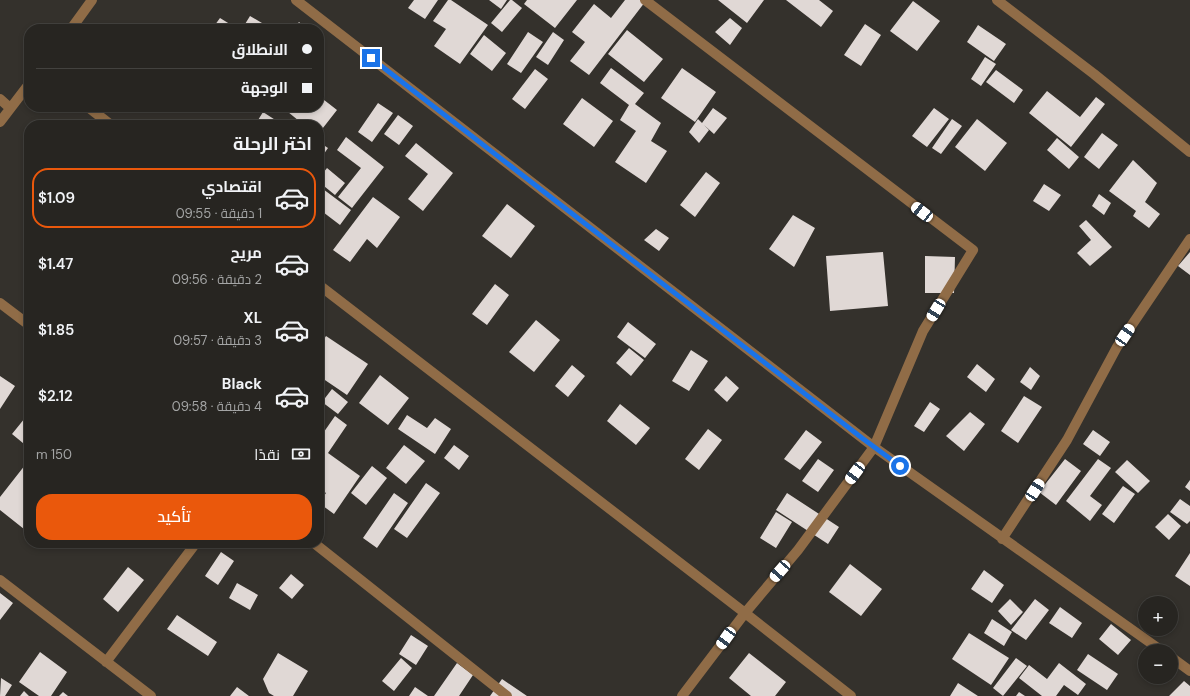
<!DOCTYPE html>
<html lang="ar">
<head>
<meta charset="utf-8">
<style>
  :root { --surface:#272521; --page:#2f2d2a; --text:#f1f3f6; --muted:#a4a5a5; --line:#43423f; --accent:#ea580c }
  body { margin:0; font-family:"DM Sans",Cairo,sans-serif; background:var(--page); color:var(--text); direction:rtl; height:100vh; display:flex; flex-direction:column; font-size:15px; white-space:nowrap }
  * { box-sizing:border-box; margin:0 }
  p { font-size:13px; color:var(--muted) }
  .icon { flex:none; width:22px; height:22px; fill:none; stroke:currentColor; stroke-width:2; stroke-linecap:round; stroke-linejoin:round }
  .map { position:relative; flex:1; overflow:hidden; direction:ltr }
  .details { position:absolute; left:24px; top:120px; width:300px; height:428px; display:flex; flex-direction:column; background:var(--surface); border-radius:16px; box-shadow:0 2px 6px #0003,0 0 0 1px var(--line); direction:rtl }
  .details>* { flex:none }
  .banner { position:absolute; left:24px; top:24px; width:300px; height:88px; border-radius:16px; box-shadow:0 2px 6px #0003,0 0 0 1px var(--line); direction:rtl; display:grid; align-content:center; height:88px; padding:0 12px; background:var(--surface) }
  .buttons { position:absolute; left:1138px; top:596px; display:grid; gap:8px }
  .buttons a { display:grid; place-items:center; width:40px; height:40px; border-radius:50%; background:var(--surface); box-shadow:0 2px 6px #0003,0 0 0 1px var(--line); font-size:20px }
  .end { position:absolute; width:18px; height:18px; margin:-9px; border:5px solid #1a73e8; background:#fff; box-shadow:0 0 0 2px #fff }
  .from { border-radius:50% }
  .car { position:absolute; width:12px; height:24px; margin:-12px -6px; border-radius:5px; box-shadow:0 0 3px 1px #0007; background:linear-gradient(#fff 24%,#345 0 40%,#fff 0 76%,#345 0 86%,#fff 0) }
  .banner b { display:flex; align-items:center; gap:14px; height:38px; font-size:15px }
  .banner b+b { border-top:1px solid var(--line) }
  .banner i { width:10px; height:10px; background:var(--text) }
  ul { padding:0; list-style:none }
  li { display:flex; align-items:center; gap:12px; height:60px; margin:0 8px 6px; padding:0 4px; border:2px solid transparent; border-radius:16px }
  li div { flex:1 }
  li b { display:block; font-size:15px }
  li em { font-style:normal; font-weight:600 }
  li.on { border-color:var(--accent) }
  li>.icon { width:36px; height:36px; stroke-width:1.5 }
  h2 { padding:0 12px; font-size:18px; line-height:48px }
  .pay { display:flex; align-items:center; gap:10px; height:44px; padding:0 12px; font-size:15px }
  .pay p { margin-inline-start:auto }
  .action { display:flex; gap:8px; margin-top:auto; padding:8px 12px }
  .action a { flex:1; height:46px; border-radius:16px; background:var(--accent); color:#fff; font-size:16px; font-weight:600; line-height:46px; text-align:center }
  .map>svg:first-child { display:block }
</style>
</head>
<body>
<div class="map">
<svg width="1190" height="696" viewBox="0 0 1190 696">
  <rect width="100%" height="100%" fill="#34312c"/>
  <!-- building -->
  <path fill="#e0d8d5" d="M 414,0 L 438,0 L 425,19 L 408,8 Z
    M 448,0 L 451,0 L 488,25 L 460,64 L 434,46 L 446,29 L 433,21 Z
    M 489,0 L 507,0 L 501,9 Z
    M 510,0 L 512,0 L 522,8 L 502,32 L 491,23 Z
    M 527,0 L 577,0 L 555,28 L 524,4 Z
    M 625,0 L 642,0 L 645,2 L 589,75 L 570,61 L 585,42 L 572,32 L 594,4 L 611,18 Z
    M 718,0 L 764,0 L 747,23 Z
    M 786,0 L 819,0 L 833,11 L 821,27 Z
    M 913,1 L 940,21 L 917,51 L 890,31 Z
    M 250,16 L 267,26 L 265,29 L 242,29 Z
    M 220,18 L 233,26 L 232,29 L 212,29 Z
    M 730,18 L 742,28 L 730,45 L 715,32 Z
    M 299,22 L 307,29 L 293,29 Z
    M 865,24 L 881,35 L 861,66 L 844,55 Z
    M 978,25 L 1006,44 L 994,61 L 967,42 Z
    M 627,30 L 663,59 L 644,82 L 608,54 Z
    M 528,32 L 543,42 L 521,73 L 507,64 Z
    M 553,32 L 564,40 L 548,65 L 536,57 Z
    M 484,35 L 506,53 L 492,71 L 470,54 Z
    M 985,57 L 996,64 L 981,86 L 971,79 Z
    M 611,68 L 644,93 L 635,104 L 661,123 L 651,141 L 667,151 L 646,183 L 615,162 L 636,131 L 620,120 L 629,105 L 600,83 Z
    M 682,68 L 716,92 L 695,122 L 661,98 Z
    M 535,69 L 548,79 L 525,109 L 512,99 Z
    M 996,70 L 1023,90 L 1014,103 L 986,82 Z
    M 1047,91 L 1080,117 L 1096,97 L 1105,104 L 1071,147 L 1029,113 Z
    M 319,96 L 337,110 L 319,133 L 319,125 L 304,125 L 288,112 L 292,107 L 319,107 Z
    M 582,98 L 613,121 L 594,147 L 563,124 Z
    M 378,103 L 393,113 L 372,142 L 358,132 Z
    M 713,108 L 727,118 L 714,134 L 704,125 L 709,130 L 699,143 L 689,132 L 698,119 L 702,123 Z
    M 934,108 L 949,119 L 927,147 L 912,136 Z
    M 263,112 L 280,123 L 278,125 L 255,125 Z
    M 398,115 L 413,126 L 399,145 L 384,134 Z
    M 212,119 L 221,125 L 207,125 Z
    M 952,119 L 962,126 L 941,154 L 932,148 Z
    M 977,119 L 1007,143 L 985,171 L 955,147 Z
    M 1102,133 L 1118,145 L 1099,169 L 1084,157 Z
    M 346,137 L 384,167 L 352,208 L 338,197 L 361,168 L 337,150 Z
    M 1057,138 L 1079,157 L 1069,169 L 1047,150 Z
    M 319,142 L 328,148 L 319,161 Z
    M 416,143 L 453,173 L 423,211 L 408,199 L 428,174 L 405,156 Z
    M 1133,160 L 1157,183 L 1145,202 L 1160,214 L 1149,228 L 1133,216 L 1136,211 L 1109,191 Z
    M 327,168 L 345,183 L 335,195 L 319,182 L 319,178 Z
    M 706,172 L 720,183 L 695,217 L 680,205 Z
    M 1044,184 L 1061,195 L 1049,211 L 1033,201 Z
    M 319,186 L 351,210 L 340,225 L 319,209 Z
    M 1099,194 L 1111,203 L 1104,215 L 1092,206 Z
    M 373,197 L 400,217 L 377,248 L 367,239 L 350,262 L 333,250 Z
    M 507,204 L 535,226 L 511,258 L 482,236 Z
    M 793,215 L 815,228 L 794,267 L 769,249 Z
    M 1086,220 L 1112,247 L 1090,266 L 1077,253 L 1091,240 L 1079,226 Z
    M 656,229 L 669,238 L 659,251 L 644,240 Z
    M 883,252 L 888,306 L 830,311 L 826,256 Z
    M 1190,252 L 1190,275 L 1178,266 Z
    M 925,256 L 955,257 L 954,293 L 925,293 Z
    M 495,284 L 509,295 L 487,325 L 472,314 Z
    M 536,320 L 560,340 L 534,372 L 509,352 Z
    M 628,322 L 656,344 L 645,358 L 617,337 Z
    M 326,336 L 368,364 L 347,395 L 319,376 L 319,347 Z
    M 629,348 L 644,360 L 631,376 L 616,363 Z
    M 691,350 L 708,361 L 689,391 L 672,381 Z
    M 977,364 L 995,379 L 986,392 L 967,377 Z
    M 572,365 L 585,376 L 568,397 L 555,386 Z
    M 1030,367 L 1040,376 L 1031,390 L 1020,382 Z
    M 380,375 L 409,398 L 388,425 L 359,403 Z
    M 0,376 L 15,386 L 0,409 Z
    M 726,376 L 739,388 L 727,402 L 714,390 Z
    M 332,389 L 348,402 L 338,414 L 322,402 Z
    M 1024,396 L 1042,407 L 1018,443 L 1001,431 Z
    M 930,402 L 940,409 L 924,432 L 914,426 Z
    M 620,404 L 650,428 L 636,445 L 607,421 Z
    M 970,412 L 985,424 L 964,451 L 946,436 Z
    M 29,413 L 29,448 L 12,434 Z
    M 407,415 L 427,428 L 435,418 L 451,429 L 435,454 L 398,429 Z
    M 335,416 L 347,425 L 328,453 L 360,476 L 334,514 L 319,503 L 326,493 L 319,488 L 319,460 L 323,454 L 319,451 L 319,439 Z
    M 708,429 L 722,440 L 699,470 L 685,459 Z
    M 806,430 L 822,442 L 800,470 L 784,459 Z
    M 1093,430 L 1110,442 L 1100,456 L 1083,444 Z
    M 404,445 L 425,461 L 406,484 L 386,468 Z
    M 454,445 L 469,456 L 459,470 L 444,458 Z
    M 818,459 L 834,470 L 818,492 L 802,481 Z
    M 1065,459 L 1081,471 L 1056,505 L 1039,492 Z
    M 1098,459 L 1111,468 L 1090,496 L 1102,505 L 1090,521 L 1066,501 Z
    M 29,460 L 29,533 L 0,510 L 0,497 Z
    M 1127,460 L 1150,481 L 1138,493 L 1115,472 Z
    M 372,466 L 387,478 L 366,505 L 351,493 Z
    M 1190,480 L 1190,491 L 1185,487 Z
    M 426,483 L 440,493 L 407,538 L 394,529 Z
    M 1123,486 L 1135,494 L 1114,523 L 1102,514 Z
    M 394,493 L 408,503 L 377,548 L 363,538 Z
    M 787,493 L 839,527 L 828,544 L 776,510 Z
    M 1180,499 L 1190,506 L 1190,521 L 1187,524 L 1170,512 Z
    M 776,512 L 792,522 L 776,548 L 760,538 Z
    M 1168,514 L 1181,526 L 1169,540 L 1155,527 Z
    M 221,552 L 234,561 L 218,585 L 205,576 Z
    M 1190,553 L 1190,586 L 1175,576 Z
    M 850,564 L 882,589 L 861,616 L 829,592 Z
    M 128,567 L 144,580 L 118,612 L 103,599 Z
    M 984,570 L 1004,585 L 992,603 L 971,589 Z
    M 291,574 L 304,585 L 292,599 L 279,588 Z
    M 237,583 L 258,595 L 250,610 L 229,598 Z
    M 0,593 L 13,603 L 0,620 Z
    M 1010,599 L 1023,612 L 1011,625 L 998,611 Z
    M 1035,599 L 1049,610 L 1026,640 L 1011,630 Z
    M 1060,607 L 1082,623 L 1072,638 L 1049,623 Z
    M 177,615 L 217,642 L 208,656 L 167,629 Z
    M 992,619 L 1012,632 L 1004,646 L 984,633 Z
    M 1111,624 L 1131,640 L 1118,655 L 1099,639 Z
    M 969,633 L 1009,658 L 991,685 L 952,659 Z
    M 411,635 L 428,646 L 416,665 L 399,654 Z
    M 40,652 L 67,672 L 51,696 L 39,696 L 19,682 Z
    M 278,653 L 308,671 L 293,696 L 274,696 L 269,693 L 263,679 Z
    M 749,653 L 786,682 L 775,696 L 751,696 L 729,678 Z
    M 1088,654 L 1118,674 L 1107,690 L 1077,670 Z
    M 401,658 L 412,668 L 394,691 L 382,681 Z
    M 1016,658 L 1027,666 L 1003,696 L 993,688 Z
    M 457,663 L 473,675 L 459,696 L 434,696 Z
    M 1059,663 L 1086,684 L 1078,695 L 1064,685 L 1056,696 L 1042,696 L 1019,678 L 1029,665 L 1047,679 Z
    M 1,678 L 12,685 L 5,696 L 0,696 Z
    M 502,679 L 527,696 L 490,696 Z
    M 1184,681 L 1190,686 L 1190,696 L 1169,696 Z
    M 958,683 L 978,696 L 950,696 Z
    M 237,687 L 249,696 L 230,696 Z
    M 415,687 L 428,696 L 409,696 Z
    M 24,691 L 29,696 L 20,696 Z
    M 63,692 L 68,696 L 59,696 Z
    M 1019,692 L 1025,696 L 1016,696 Z"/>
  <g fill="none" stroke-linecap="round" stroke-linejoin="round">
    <!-- street -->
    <path stroke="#906c47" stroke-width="10" d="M 296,0 L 874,447 L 798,550 L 745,613 L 682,696
      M 645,0 L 973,250 L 923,331 L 874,447 L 1162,651
      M 997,0 L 1094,74 L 1190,152
      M 71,29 L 92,0
      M 0,99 L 10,108
      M 88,107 L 111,125
      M 0,122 L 29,84
      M 319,285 L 745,613 L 851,696
      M 0,303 L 29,325
      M 1002,539 L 1067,440 L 1117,347 L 1190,239
      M 314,543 L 507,696
      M 0,580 L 151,696
      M 1171,657 L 1190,671
      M 106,662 L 196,543"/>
  </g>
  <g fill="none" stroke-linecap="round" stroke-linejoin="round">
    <!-- route -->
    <path stroke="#1a73e8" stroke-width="5" d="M 371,58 L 862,438 L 900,466"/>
  </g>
</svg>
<div class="buttons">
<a>+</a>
<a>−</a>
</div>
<i class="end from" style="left:900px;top:466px"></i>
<i class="end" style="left:371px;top:58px"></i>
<i class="car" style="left:922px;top:212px;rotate:308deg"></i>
<i class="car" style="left:936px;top:310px;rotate:211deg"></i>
<i class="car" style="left:1125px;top:335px;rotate:34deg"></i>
<i class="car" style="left:855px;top:473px;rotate:217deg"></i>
<i class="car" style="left:1035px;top:490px;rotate:33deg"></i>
<i class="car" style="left:780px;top:571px;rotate:221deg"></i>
<i class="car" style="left:726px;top:638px;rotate:216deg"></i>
<div class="banner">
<b><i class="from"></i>الانطلاق</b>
<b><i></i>الوجهة</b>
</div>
<section class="details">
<h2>اختر الرحلة</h2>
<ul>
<li class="on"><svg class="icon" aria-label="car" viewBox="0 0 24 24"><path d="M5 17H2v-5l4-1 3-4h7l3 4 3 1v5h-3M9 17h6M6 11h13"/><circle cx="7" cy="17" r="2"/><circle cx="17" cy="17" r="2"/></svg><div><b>اقتصادي</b><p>1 دقيقة · 09:55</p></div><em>$1.09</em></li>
<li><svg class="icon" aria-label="car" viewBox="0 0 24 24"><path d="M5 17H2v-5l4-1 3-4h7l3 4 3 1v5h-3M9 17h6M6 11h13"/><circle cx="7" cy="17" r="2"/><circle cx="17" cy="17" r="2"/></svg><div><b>مريح</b><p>2 دقيقة · 09:56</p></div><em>$1.47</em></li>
<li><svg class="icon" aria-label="car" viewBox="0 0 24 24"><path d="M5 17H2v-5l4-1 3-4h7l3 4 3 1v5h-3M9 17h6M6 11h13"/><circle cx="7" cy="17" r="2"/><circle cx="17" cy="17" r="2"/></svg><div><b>XL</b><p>3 دقيقة · 09:57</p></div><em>$1.85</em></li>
<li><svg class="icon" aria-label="car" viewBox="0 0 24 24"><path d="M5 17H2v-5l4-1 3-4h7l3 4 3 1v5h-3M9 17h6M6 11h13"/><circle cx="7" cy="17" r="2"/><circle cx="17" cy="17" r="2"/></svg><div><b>Black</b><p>4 دقيقة · 09:58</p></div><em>$2.12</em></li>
</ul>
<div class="pay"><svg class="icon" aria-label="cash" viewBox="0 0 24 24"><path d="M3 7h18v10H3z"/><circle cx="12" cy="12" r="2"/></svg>نقدًا<p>150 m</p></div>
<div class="action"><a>تأكيد</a></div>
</section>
</div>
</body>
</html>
